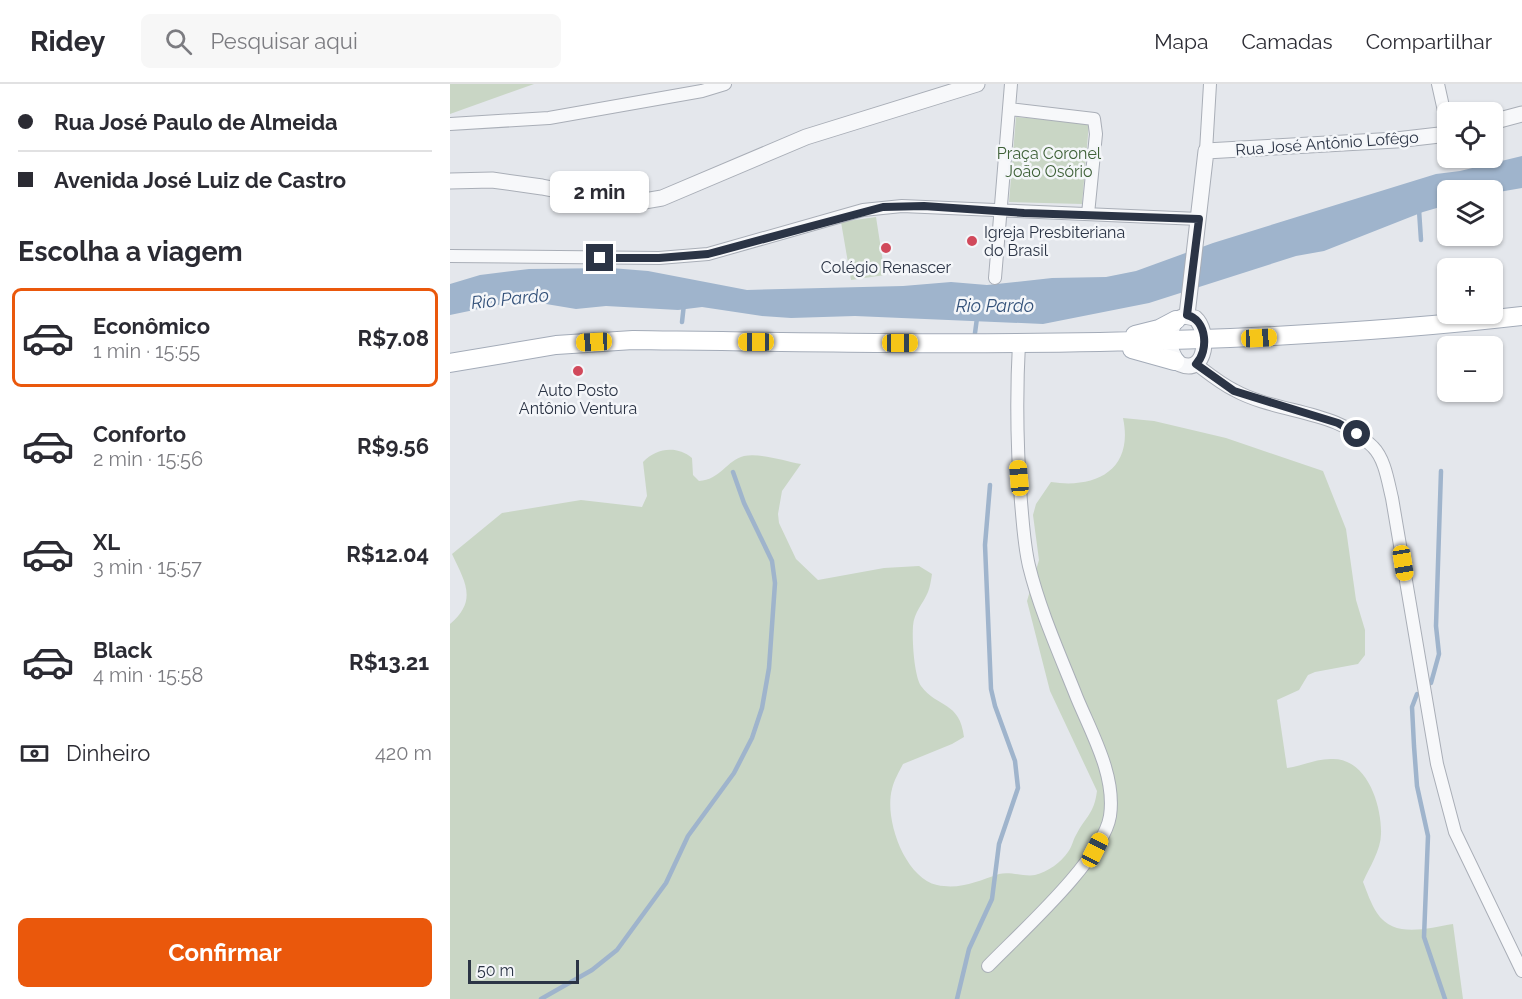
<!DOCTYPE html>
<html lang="pt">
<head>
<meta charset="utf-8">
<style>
  :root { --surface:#fff; --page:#f7f7f7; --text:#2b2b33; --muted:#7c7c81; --line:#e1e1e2; --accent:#ea580c }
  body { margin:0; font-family:Raleway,sans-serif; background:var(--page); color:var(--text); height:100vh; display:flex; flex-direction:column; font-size:22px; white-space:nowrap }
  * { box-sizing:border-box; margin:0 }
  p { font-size:20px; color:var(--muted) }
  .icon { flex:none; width:33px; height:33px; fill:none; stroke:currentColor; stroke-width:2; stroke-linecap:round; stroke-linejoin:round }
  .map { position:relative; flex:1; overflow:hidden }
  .sheet { display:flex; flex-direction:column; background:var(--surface); width:450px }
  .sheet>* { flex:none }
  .guide { display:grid; align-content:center; height:132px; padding:0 18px; background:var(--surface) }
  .buttons { position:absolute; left:987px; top:18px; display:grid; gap:12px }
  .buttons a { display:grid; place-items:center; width:66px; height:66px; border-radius:9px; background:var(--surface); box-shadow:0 2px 4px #0004; font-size:30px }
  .scale { position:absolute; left:18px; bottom:15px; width:111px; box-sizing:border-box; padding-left:6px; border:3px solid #2b3445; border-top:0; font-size:16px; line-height:21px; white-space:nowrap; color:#2b3445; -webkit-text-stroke:4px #f4f6f9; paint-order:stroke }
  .end { position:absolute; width:27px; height:27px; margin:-14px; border:8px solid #2b3445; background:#fff; box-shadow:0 0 0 3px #fff }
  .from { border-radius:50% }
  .bubble { position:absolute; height:42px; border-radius:9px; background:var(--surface); box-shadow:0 2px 4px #0004; font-size:20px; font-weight:700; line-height:42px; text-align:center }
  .car { position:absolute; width:18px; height:36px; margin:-18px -9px; border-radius:8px; box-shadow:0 0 4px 2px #0007; background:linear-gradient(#f5c518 24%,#345 0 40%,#f5c518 0 76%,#345 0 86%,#f5c518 0) }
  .guide b { display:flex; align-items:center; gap:21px; height:57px; font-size:22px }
  .guide b+b { border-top:2px solid var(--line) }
  .guide i { width:15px; height:15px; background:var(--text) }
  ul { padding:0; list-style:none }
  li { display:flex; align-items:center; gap:18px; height:99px; margin:0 12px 9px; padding:0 6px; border:3px solid transparent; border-radius:9px }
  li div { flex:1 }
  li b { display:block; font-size:22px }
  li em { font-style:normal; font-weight:700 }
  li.on { border-color:var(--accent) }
  li>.icon { width:54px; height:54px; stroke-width:1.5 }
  h2 { padding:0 18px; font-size:27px; line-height:72px }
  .pay { display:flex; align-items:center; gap:15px; height:66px; padding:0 18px; font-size:22px }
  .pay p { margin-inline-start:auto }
  .action { display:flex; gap:12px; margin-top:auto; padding:12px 18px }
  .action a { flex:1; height:69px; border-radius:9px; background:var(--accent); color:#fff; font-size:24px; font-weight:700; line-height:69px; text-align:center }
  header { display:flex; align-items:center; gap:36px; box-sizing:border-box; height:84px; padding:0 30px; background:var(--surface); border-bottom:2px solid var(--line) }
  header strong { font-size:28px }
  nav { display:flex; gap:33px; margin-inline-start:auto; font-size:21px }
  .search { width:420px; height:54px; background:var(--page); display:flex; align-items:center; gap:15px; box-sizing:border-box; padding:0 21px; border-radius:9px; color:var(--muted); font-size:22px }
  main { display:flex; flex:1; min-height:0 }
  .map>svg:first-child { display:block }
</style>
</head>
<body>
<header>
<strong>Ridey</strong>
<div class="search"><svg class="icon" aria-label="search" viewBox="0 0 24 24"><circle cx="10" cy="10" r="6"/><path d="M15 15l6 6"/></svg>Pesquisar aqui</div>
<nav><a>Mapa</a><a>Camadas</a><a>Compartilhar</a></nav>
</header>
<main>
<section class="sheet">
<div class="guide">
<b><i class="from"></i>Rua José Paulo de Almeida</b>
<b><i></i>Avenida José Luiz de Castro</b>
</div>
<h2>Escolha a viagem</h2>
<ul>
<li class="on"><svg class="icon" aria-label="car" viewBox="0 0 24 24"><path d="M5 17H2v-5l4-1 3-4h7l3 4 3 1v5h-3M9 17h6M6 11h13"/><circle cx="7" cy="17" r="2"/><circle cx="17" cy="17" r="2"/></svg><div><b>Econômico</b><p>1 min · 15:55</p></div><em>R$7.08</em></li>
<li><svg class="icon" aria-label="car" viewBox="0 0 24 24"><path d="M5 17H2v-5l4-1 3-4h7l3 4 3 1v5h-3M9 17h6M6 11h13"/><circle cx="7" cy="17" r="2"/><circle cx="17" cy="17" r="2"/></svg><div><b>Conforto</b><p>2 min · 15:56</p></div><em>R$9.56</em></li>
<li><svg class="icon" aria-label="car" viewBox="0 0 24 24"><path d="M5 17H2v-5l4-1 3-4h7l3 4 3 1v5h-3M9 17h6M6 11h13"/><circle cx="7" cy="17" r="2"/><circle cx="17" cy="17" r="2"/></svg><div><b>XL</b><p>3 min · 15:57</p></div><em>R$12.04</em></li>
<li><svg class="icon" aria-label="car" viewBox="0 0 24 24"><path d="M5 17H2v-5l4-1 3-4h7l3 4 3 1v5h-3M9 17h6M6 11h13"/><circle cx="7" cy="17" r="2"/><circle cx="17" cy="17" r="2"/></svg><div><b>Black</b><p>4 min · 15:58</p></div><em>R$13.21</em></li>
</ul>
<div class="pay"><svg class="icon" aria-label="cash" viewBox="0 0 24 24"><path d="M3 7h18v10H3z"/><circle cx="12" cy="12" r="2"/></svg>Dinheiro<p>420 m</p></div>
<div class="action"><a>Confirmar</a></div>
</section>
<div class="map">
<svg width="1072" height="915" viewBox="0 0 1072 915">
  <rect width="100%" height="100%" fill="#e4e7ec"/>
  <!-- green -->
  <path fill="#c9d6c5" d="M 0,0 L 84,0 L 0,30 Z
    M 566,33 L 639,39 L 632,120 L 559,118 Z
    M 426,133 L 435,191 L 401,196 L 391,138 Z
    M 673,334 L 704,337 L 776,354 L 873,387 L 896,445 L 906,516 L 915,546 L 915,571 L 908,580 L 865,588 L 858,591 L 849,606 L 827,616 L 837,684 C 852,682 868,674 883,675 C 918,675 932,723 931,750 C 931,766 919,784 913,798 C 917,808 921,820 927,829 C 944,855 977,844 1003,840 L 1013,915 L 0,915 L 0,540 C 28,516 15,498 2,470 L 52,429 L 131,416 L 192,423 L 197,412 L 193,378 C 206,364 227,361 242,374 L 243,391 L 249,397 C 270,396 277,376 294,372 C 311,369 334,377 351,380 L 332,407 L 328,430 L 329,439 L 346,475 L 368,496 L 434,484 L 469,482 L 482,490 C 481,496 480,503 478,508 C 473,520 464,528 463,542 C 462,556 464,591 471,602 C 487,624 510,617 514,653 L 502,660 L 453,680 C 449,688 444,696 442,705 C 434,734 454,793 487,801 C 510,806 528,797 549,790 C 560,787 574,793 585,791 C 598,788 611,778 618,768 C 622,763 623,756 626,751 C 636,732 644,730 647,707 L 600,607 L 577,517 L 589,476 L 583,431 L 586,420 L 601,398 C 646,405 684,386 673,334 Z"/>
  <!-- water -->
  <path fill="#9fb4cc" d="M 1072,72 L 1072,104 L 1043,109 L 1042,106 L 998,106 L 997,121 L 973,128 L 874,167 L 846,172 L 699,219 L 593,240 L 405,232 L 341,234 L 312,232 L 252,223 L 228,226 L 156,222 L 126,225 L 72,216 L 0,231 L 0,200 L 30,191 L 79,185 L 161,184 L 198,187 L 297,206 L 453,202 L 501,198 L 537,201 L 602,194 L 656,193 L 686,187 L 763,159 L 986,90 L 1010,87 Z"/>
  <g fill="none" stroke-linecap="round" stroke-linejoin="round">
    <!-- stream -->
    <path stroke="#9fb4cc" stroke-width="4.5" d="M 969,126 L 971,156
      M 232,238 L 234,220
      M 525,249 L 527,234
      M 981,599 L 989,570 L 986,542 L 991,387
      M 967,610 L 962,623 L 964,662 L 967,702 L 978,752 L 974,853 L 995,915
      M 91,915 L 142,886 L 167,866 L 216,799 L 238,752 L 284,689 L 302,654 L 312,624 L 319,584 L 325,499 L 322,477 L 294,419 L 283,388
      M 507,915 L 519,865 L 542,815 L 549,760 L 568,704 L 565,677 L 545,622 L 541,605 L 535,461 L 540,401"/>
    <defs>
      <path id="minor" d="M 988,0 L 998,45
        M 559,25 L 644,35 L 646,50 L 638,130
        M 0,40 L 99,34 L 252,7 L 275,0
        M 756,67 L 760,0
        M 0,172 L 209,174 L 258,170 L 413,126 L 452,122 L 749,135
        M 545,194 L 561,0
        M 746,280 C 758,289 770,299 784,306 C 827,330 887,325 923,363 C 935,375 938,398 942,414 L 987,680 L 1005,748 L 1072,887
        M 538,882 C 570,849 653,775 660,732 C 666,692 642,650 627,614 C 610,571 590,527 579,482 C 574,461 573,439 571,418 C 567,365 566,313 569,259"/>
      <path id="tertiary" d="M 1042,38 L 1072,30
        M 0,97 L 42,96 L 92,103 L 177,120 L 212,114 L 356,53 L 527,0
        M 737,231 L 756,67 L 946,56 L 998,50
        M 734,232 L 745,234 C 760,247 757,292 730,280 C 716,269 716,238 734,232 Z"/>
      <path id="primary" d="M 685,251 L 709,245 L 726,236
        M 682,265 L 725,277
        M 0,279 L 106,261 L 183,256 C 481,260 776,266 1072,232"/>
    </defs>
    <!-- minor casing -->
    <use href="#minor" stroke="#a9aeb7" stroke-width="14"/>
    <!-- tertiary casing -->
    <use href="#tertiary" stroke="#a9aeb7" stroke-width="17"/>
    <!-- primary casing -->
    <use href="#primary" stroke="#a3abb8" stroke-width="20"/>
    <!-- minor -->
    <use href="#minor" stroke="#f7f8fa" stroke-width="12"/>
    <!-- tertiary -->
    <use href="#tertiary" stroke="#f7f8fa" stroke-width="15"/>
    <!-- primary -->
    <use href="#primary" stroke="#fff" stroke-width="18"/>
  </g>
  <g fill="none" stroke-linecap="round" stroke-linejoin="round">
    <!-- route -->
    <path stroke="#2b3445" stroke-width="8" d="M 150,174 L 209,174 L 258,170 L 433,123 L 474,122 L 574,129 L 749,135 L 737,231 C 757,236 759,267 746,280 L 784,307 L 888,339 L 907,350"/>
  </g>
  <!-- markers -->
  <g fill="#d1495b" stroke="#f4f6f9" stroke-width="2">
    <circle cx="522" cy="157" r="6"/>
    <circle cx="436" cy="164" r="6"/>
    <circle cx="128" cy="287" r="6"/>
  </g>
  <g text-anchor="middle" stroke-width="5" stroke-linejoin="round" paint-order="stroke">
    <!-- street labels -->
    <g font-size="16" fill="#2b3445" stroke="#f4f6f9">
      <text transform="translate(877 59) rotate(-4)" y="6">Rua José Antônio Lofêgo</text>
    </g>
    <!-- park labels -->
    <g font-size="16" fill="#3f6138" stroke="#f4f6f9">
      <text x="599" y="75">Praça Coronel<tspan x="599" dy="18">João Osório</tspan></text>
    </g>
    <!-- poi labels -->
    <g font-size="16" fill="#2b3445" stroke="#f4f6f9">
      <text x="534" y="154" text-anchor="start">Igreja Presbiteriana<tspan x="534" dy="18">do Brasil</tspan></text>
      <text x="436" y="189">Colégio Renascer</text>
      <text x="128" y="312">Auto Posto<tspan x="128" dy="18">Antônio Ventura</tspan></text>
    </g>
    <!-- water labels -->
    <g font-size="18" font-style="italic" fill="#34527a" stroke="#f4f6f9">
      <text transform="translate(60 215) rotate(-6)" y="6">Rio Pardo</text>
      <text x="545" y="228">Rio Pardo</text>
    </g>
  </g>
</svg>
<div class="buttons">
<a><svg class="icon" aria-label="locate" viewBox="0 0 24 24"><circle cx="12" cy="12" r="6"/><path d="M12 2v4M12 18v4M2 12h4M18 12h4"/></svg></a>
<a><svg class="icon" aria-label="layers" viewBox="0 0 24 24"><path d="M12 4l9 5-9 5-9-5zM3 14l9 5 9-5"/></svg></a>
<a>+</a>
<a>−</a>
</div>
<div class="scale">50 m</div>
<i class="end from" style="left:907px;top:350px"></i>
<i class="end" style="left:150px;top:174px"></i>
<div class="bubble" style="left:100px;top:87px;width:99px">2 min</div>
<i class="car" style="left:809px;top:254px;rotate:87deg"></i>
<i class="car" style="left:144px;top:258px;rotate:267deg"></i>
<i class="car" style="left:306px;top:258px;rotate:270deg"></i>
<i class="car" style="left:450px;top:259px;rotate:90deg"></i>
<i class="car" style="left:569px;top:394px;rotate:355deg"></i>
<i class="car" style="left:953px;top:479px;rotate:171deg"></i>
<i class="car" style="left:645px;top:766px;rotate:27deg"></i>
</div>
</main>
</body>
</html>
